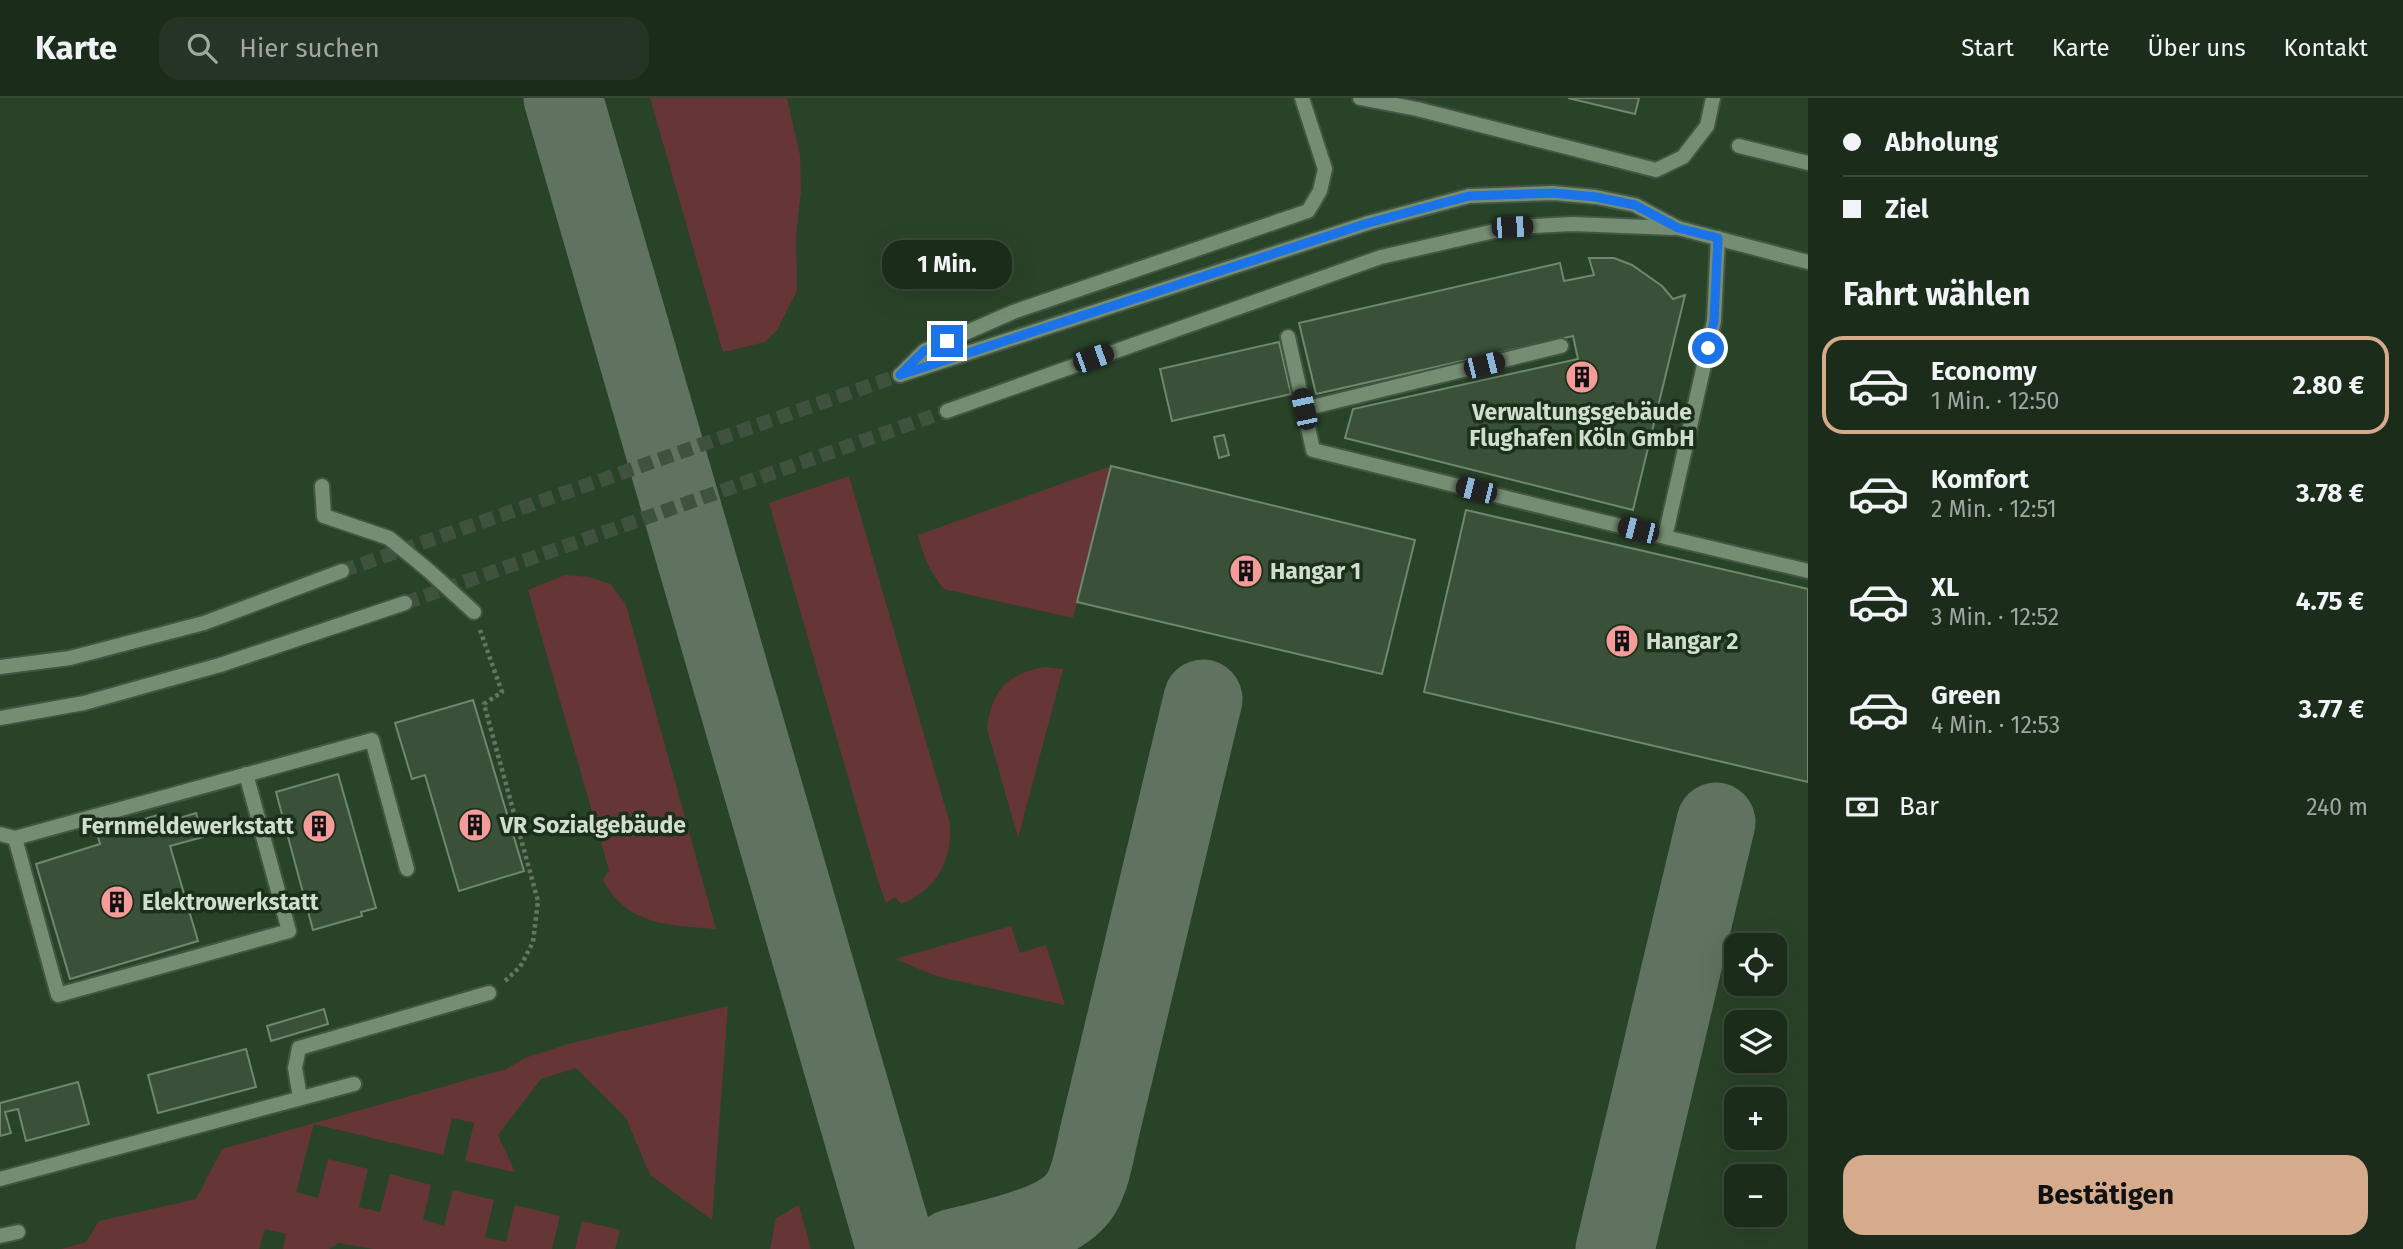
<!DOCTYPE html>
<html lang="de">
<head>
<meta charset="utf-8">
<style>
  :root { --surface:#1c2c1b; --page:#253424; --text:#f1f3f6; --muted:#a0a7a3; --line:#3a483a; --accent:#d6ab8b }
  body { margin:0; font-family:"Fira Sans",sans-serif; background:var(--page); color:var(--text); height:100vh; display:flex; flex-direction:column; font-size:26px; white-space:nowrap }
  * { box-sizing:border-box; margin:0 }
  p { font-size:23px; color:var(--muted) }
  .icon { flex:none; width:38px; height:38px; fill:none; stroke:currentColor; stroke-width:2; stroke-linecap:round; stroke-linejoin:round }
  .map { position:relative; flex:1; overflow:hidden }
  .side { display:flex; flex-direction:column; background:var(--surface); width:595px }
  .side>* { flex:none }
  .top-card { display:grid; align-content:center; height:154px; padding:0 35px; background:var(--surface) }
  .controls { position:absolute; left:1724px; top:835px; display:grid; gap:14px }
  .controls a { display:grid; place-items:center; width:63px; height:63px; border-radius:14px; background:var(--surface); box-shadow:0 7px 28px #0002,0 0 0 2px var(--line); font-size:35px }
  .end { position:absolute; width:32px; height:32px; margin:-16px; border:9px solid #1a73e8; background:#fff; box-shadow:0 0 0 4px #fff }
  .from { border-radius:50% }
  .bubble { position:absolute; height:49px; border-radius:21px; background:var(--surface); box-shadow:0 7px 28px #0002,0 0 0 2px var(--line); font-size:23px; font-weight:700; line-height:49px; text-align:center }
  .car { position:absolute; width:21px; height:42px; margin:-21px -10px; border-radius:9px; box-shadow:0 0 5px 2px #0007; background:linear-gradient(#222 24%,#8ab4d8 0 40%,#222 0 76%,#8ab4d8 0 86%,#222 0) }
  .top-card b { display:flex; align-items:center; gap:24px; height:66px; font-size:26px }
  .top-card b+b { border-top:2px solid var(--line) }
  .top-card i { width:18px; height:18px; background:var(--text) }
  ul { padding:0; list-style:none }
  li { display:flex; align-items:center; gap:21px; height:98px; margin:0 14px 10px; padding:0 21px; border:4px solid transparent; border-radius:21px }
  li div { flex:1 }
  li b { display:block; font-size:26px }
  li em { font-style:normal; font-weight:700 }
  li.current { border-color:var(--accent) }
  li>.icon { width:63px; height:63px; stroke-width:1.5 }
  h2 { padding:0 35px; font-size:32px; line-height:84px }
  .pay { display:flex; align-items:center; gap:18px; height:77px; padding:0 35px; font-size:26px }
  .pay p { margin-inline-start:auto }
  .action { display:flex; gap:14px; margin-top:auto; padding:14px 35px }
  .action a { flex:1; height:80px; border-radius:21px; background:var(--accent); color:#111; font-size:28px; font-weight:700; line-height:80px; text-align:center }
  header { display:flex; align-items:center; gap:42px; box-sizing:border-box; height:98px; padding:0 35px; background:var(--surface); border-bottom:2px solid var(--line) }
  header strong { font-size:33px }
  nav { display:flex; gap:38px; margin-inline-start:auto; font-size:24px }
  .search { width:490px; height:63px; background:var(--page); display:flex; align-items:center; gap:18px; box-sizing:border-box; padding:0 24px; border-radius:21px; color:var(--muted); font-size:26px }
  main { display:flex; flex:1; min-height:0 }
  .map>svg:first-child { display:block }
</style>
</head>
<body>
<header>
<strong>Karte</strong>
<div class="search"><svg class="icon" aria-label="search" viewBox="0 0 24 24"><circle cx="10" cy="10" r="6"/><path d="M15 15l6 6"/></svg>Hier suchen</div>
<nav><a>Start</a><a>Karte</a><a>Über uns</a><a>Kontakt</a></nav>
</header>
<main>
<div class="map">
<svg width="1808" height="1151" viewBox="0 0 1808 1151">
  <rect width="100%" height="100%" fill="#253a24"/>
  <!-- built -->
  <path fill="#294328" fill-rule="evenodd" d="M 0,0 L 1808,0 L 1808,1151 L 0,1151 ZM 1736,847 L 1774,847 L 1774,886 L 1736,886 ZM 1736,924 L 1774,924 L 1774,962 L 1736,962 ZM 1736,1001 L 1774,1001 L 1774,1040 L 1736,1040 ZM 1736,1078 L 1774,1078 L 1774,1116 L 1736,1116 Z"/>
  <!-- green -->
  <path fill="#663535" d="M 650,0 L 787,0 L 800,57 L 801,93 L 796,138 L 797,193 L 777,232 L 765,244 L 723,254 Z
    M 1111,368 L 1073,520 L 944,491 C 930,474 923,458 918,437 Z
    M 849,378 L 950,726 C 952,764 937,791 901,806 L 895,799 L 886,805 L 878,783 L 769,405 Z
    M 565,477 L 589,479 L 611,486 L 626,507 L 716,831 C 669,827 628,828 603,782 L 609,772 L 528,492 Z
    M 1045,569 L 1063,571 L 1018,740 L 987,631 C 991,593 1008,575 1045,569 Z
    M 1011,828 L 1020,855 L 1046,847 L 1065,907 L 936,878 L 895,861 Z
    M 728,908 L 712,1122 L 650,1077 L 626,1020 L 576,970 L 541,981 L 498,1037 L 515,1074 L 465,1063 L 474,1025 L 452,1020 L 443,1057 L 314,1026 L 296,1094 L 318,1100 L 328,1061 L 368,1071 L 359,1109 L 380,1114 L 390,1076 L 431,1087 L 423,1122 L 444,1128 L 453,1092 L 494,1102 L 485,1139 L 506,1144 L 515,1107 L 560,1118 L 552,1151 L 374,1151 L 339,1145 L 329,1151 L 283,1151 L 286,1136 L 265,1131 L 259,1151 L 61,1151 L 86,1144 L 99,1123 L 196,1101 L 222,1051 L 506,971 L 525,960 L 568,946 Z
    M 799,1107 L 811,1151 L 770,1151 L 776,1120 Z
    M 582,1123 L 620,1132 L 615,1151 L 575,1151 Z"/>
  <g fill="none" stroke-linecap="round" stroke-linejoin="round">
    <!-- taxiway -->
    <path stroke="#607260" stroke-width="79" d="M 563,0 L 896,1151
      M 951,1151 C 989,1141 1062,1129 1082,1094 C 1092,1076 1095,1052 1100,1032 L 1203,601
      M 1615,1151 L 1716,724"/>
  </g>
  <!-- building -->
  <path fill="#3a5039" stroke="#6e876d" stroke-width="2" d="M 1568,0 L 1639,0 L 1635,16 Z
    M 1589,160 L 1614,160 L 1632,167 L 1662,188 L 1673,201 L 1685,197 L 1633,412 L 1345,340 L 1353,311 L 1578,261 L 1573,238 L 1316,296 L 1299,225 L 1560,165 L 1564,183 L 1594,177 Z
    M 1279,244 L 1291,296 L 1172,323 L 1160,271 Z
    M 1224,337 L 1229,357 L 1219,360 L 1214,339 Z
    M 1111,368 L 1415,442 L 1382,576 L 1077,504 Z
    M 1466,412 L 1808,491 L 1808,684 L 1424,594 Z
    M 473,602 L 524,773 L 459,793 L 425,677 L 412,681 L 395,625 Z
    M 338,676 L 376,810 L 361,814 L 362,818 L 313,832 L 276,694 Z
    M 196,715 L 203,739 L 170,748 L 198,843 L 70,881 L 36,766 L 100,746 L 97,735 L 161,716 L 163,725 Z
    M 324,911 L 328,926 L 271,943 L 267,928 Z
    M 246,951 L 256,989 L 158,1015 L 148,977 Z
    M 78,984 L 89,1026 L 26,1043 L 18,1011 L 5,1014 L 11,1035 L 0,1038 L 0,1005 Z"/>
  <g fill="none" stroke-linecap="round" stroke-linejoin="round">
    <!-- minor-tunnel -->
    <path stroke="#3f523e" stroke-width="14" stroke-dasharray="14 7" stroke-linecap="butt" d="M 342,473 L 900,277
      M 405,505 L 947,313"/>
    <defs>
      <path id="service" d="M 1360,0 L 1417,11 L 1656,72 L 1683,59 L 1707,28 L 1713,0
        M 1739,48 L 1808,65
        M 1678,130 L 1808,164
        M 1718,140 L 1714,223 L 1665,439 L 1808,473
        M 1288,239 L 1304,311
        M 1561,248 L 1304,311 L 1313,352 L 1665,439
        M 900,277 L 924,253 L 1013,214 L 1308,113 L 1320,93 L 1325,71 L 1302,0
        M 322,388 L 324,418 L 389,440 L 428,472 L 474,514
        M 0,736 L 15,740 L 372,642 L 407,771
        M 15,740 L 58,897 L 289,833 L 246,676
        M 300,999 L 295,970 L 299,950 L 489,895
        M 0,1081 L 354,986
        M 0,1138 L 18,1134"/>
      <path id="minor" d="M 900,277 L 1368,125 L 1469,98 L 1553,95 L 1596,99 L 1635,107 L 1678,130
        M 947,313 L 1381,159 L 1512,129 L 1573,126 L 1673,130
        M 0,569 L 70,560 L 204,525 L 342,473
        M 0,620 L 84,605 L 220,567 L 405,505"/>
    </defs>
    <!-- service casing -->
    <use href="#service" stroke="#435643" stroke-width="18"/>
    <!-- minor casing -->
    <use href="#minor" stroke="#435643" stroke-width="18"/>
    <!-- path -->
    <path stroke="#647663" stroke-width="4.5" stroke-dasharray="3.5 3.5" stroke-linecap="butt" d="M 480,532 L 502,594 L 484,606 L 538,803 L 533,844 L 520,869 L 504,884"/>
    <!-- service -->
    <use href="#service" stroke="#758d73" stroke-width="14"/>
    <!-- minor -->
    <use href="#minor" stroke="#758d73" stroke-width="14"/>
  </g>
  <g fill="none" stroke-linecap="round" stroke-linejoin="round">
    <!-- route -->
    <path stroke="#1a73e8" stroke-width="9" d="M 947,243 L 924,253 L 900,277 L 1368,125 L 1469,98 L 1553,95 L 1596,99 L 1635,107 L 1678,130 L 1718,140 L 1714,223 L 1708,250"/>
  </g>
  <!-- icons -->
  <defs>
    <symbol id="building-disc" viewBox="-11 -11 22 22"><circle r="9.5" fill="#f59b9a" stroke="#1b301a"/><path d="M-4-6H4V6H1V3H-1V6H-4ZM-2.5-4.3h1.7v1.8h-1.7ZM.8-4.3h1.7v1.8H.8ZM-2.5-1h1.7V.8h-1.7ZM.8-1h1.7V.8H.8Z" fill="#111"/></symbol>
  </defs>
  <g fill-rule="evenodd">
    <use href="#building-disc" x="1563" y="260" width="38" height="38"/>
    <use href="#building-disc" x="1227" y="454" width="38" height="38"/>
    <use href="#building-disc" x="1603" y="524" width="38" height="38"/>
    <use href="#building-disc" x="456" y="708" width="38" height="38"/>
    <use href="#building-disc" x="300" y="709" width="38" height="38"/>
    <use href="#building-disc" x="98" y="785" width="38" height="38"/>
  </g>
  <g text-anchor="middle" stroke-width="7" stroke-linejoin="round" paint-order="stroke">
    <!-- poi labels -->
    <g font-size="23" font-weight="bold" fill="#d0ddcf" stroke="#1b301a" text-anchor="start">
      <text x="1582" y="322" text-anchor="middle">Verwaltungsgebäude<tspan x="1582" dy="26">Flughafen Köln GmbH</tspan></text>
      <text x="1270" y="481">Hangar 1</text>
      <text x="1646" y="551">Hangar 2</text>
      <text x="500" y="735">VR Sozialgebäude</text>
      <text x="294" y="736" text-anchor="end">Fernmeldewerkstatt</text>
      <text x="142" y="812">Elektrowerkstatt</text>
    </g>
  </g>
</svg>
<div class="controls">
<a><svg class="icon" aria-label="locate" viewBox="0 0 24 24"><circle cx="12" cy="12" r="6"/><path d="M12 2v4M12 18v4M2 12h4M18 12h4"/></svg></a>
<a><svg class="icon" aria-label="layers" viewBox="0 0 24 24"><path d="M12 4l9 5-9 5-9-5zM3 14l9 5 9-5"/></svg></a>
<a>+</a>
<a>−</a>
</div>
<i class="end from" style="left:1708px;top:250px"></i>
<i class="end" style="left:947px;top:243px"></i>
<div class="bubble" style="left:882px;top:142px;width:130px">1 Min.</div>
<i class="car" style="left:1512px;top:129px;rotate:87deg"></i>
<i class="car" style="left:1093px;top:260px;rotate:70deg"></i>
<i class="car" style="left:1484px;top:267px;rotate:76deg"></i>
<i class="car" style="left:1304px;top:311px;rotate:348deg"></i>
<i class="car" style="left:1476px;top:392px;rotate:284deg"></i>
<i class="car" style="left:1638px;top:432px;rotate:284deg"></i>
</div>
<section class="side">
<div class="top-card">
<b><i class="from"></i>Abholung</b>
<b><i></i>Ziel</b>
</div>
<h2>Fahrt wählen</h2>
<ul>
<li class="current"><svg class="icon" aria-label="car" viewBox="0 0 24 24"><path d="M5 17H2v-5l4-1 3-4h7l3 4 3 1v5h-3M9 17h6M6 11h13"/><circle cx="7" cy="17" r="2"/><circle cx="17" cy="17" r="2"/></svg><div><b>Economy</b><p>1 Min. · 12:50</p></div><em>2.80 €</em></li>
<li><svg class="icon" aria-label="car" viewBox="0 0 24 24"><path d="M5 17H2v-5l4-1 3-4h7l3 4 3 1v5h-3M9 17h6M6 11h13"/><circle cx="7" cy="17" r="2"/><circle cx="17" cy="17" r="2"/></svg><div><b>Komfort</b><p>2 Min. · 12:51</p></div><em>3.78 €</em></li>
<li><svg class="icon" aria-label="car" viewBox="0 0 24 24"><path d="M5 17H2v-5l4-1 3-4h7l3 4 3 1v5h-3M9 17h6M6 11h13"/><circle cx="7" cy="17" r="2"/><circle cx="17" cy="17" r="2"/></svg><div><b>XL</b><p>3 Min. · 12:52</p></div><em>4.75 €</em></li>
<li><svg class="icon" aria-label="car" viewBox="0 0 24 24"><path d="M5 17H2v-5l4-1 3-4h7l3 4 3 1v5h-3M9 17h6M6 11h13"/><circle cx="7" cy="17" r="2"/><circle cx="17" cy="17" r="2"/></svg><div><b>Green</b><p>4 Min. · 12:53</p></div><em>3.77 €</em></li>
</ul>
<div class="pay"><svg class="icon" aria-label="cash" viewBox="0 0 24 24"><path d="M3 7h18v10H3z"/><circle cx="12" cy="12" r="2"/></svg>Bar<p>240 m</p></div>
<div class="action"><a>Bestätigen</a></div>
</section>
</main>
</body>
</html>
